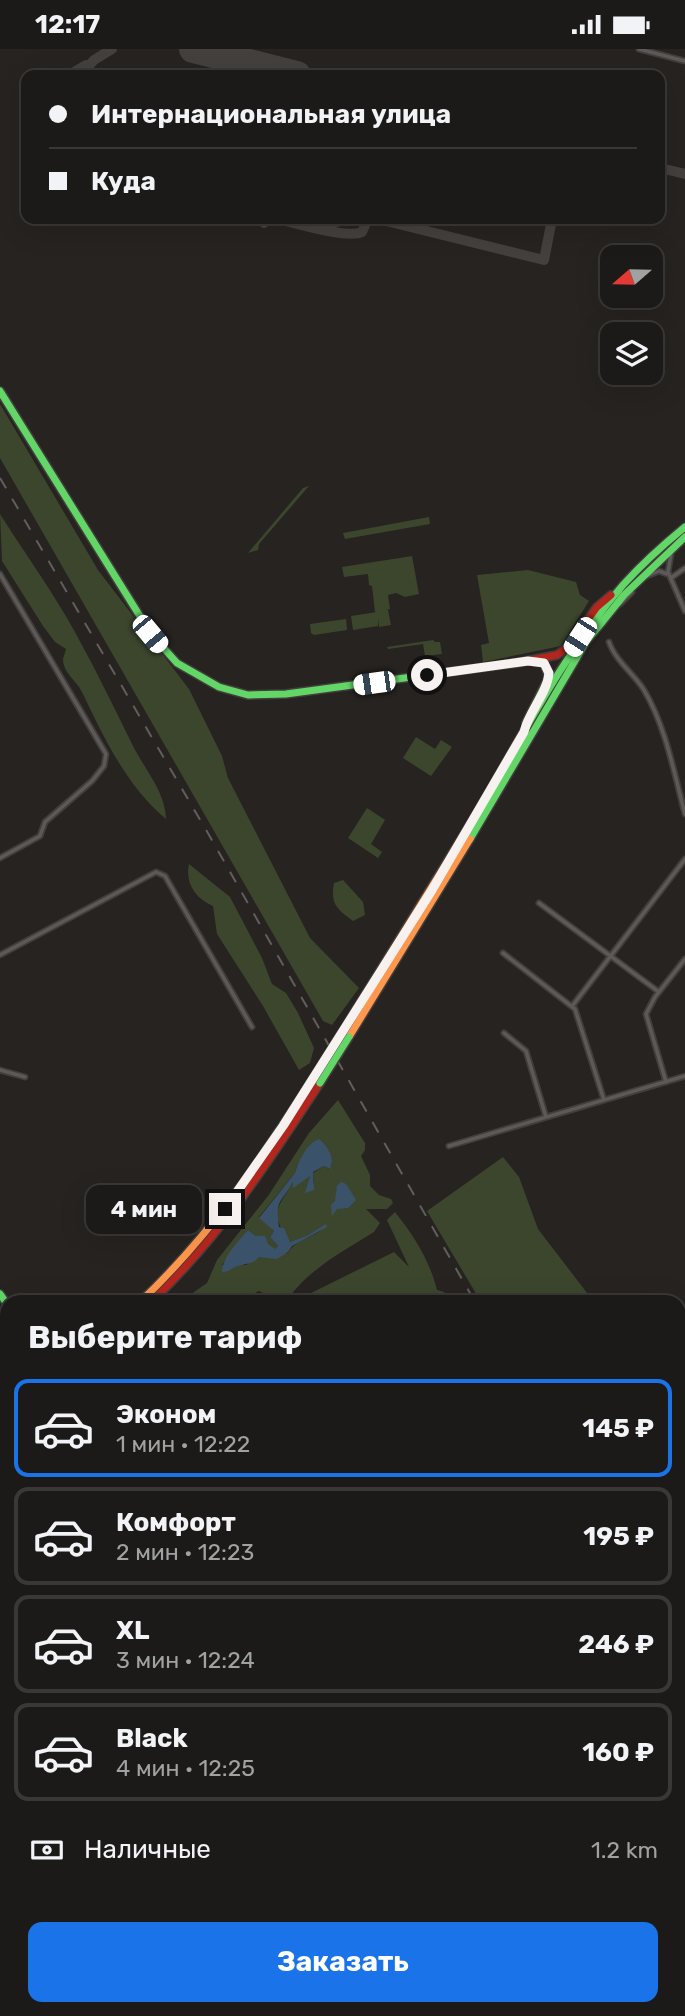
<!DOCTYPE html>
<html lang="ru">
<head>
<meta charset="utf-8">
<style>
  :root { --surface:#1c1a18; --page:#252321; --text:#f1f3f6; --muted:#a0a1a2; --line:#3a3837; --accent:#1a73e8 }
  body { margin:0; font-family:Rubik,sans-serif; background:var(--page); color:var(--text); height:100vh; display:flex; flex-direction:column; font-size:26px; white-space:nowrap }
  * { box-sizing:border-box; margin:0 }
  p { font-size:23px; color:var(--muted) }
  .icon { flex:none; width:38px; height:38px; fill:none; stroke:currentColor; stroke-width:2; stroke-linecap:round; stroke-linejoin:round }
  .map { position:relative; flex:1; overflow:hidden }
  .panel { position:absolute; left:0px; top:1246px; width:686px; height:721px; display:flex; flex-direction:column; background:var(--surface); border-radius:21px 21px 0 0; box-shadow:0 7px 28px #0002,0 0 0 2px var(--line) }
  .panel>* { flex:none }
  .guide { position:absolute; left:21px; top:21px; width:644px; height:154px; border-radius:14px; box-shadow:0 7px 28px #0002,0 0 0 2px var(--line); display:grid; align-content:center; height:154px; padding:0 28px; background:var(--surface) }
  .needle { width:46px; rotate:250deg }
  .buttons { position:absolute; left:600px; top:196px; display:grid; gap:14px }
  .buttons a { display:grid; place-items:center; width:63px; height:63px; border-radius:14px; background:var(--surface); box-shadow:0 7px 28px #0002,0 0 0 2px var(--line); font-size:35px }
  .end { position:absolute; width:32px; height:32px; margin:-16px; border:9px solid #f7f2f0; background:#111; box-shadow:0 0 0 4px #111 }
  .from { border-radius:50% }
  .bubble { position:absolute; height:49px; border-radius:14px; background:var(--surface); box-shadow:0 7px 28px #0002,0 0 0 2px var(--line); font-size:23px; font-weight:700; line-height:49px; text-align:center }
  .car { position:absolute; width:21px; height:42px; margin:-21px -10px; border-radius:9px; box-shadow:0 0 5px 2px #0007; background:linear-gradient(#fff 24%,#345 0 40%,#fff 0 76%,#345 0 86%,#fff 0) }
  .guide b { display:flex; align-items:center; gap:24px; height:66px; font-size:26px }
  .guide b+b { border-top:2px solid var(--line) }
  .guide i { width:18px; height:18px; background:var(--text) }
  ul { padding:0; list-style:none }
  li { display:flex; align-items:center; gap:21px; height:98px; margin:0 14px 10px; padding:0 14px; border:4px solid var(--line); border-radius:14px }
  li div { flex:1 }
  li b { display:block; font-size:26px }
  li em { font-style:normal; font-weight:700 }
  li.active { border-color:var(--accent) }
  li>.icon { width:63px; height:63px; stroke-width:1.5 }
  h2 { padding:0 28px; font-size:32px; line-height:84px }
  .pay { display:flex; align-items:center; gap:18px; height:77px; padding:0 28px; font-size:26px }
  .pay p { margin-inline-start:auto }
  .action { display:flex; gap:14px; margin-top:auto; padding:14px 28px }
  .action a { flex:1; height:80px; border-radius:14px; background:var(--accent); color:#fff; font-size:28px; font-weight:700; line-height:80px; text-align:center }
  .status { display:flex; justify-content:space-between; align-items:center; height:49px; padding:0 35px; background:var(--surface); direction:ltr }
  .status svg { height:19px; fill:currentColor }
  .map>svg:first-child { display:block }
</style>
</head>
<body>
<div class="status"><b>12:17</b><svg viewBox="0 0 49 12"><path d="M0 12V9h3v3zM5 12V6h3v6zM10 12V3h3v9zM15 12V0h3v12zM26 1h20v11H26zM47 4h2v5h-2z"/></svg></div>
<div class="map">
<svg width="685" height="1967" viewBox="0 0 685 1967">
  <rect width="100%" height="100%" fill="#262320"/>
  <!-- green -->
  <path fill="#3c462d" fill-rule="evenodd" d="M 0,355 L 98,521 L 189,640 L 222,707 L 228,729 L 310,889 L 359,939 L 332,976 L 323,972 L 0,409 Z
    M 309,437 L 259,495 L 258,501 L 248,504 L 303,439 Z
    M 0,465 C 22,500 46,533 67,569 C 91,611 112,654 133,697 C 145,721 165,742 166,770 C 127,738 103,687 82,643 C 77,632 63,624 63,610 C 64,607 65,603 66,600 L 55,593 L 43,577 L 2,512 Z
    M 429,468 L 430,475 L 345,490 L 343,484 Z
    M 412,507 L 419,545 L 405,548 L 396,544 L 388,546 L 390,560 L 386,561 L 388,561 L 391,576 L 379,578 L 378,569 L 378,577 L 353,581 L 351,567 L 377,563 L 375,563 L 372,537 L 369,536 L 368,525 L 344,528 L 342,518 Z
    M 528,521 L 576,533 L 580,546 L 589,552 L 561,597 L 483,613 L 481,596 L 489,594 L 477,526 Z
    M 346,570 L 347,581 L 314,586 L 311,584 L 310,575 Z
    M 433,591 L 435,593 L 440,593 L 442,605 L 425,607 L 423,595 L 388,600 L 387,598 Z
    M 416,688 L 435,700 L 441,691 L 452,698 L 431,727 L 403,709 Z
    M 367,759 L 385,771 L 371,795 L 382,803 L 378,809 L 348,789 Z
    M 189,815 L 230,848 L 262,909 L 272,935 L 286,944 L 298,964 L 314,999 L 310,1014 L 299,1021 L 263,957 L 217,885 L 213,857 C 195,849 185,834 189,815 Z
    M 343,831 L 363,853 L 365,866 L 353,872 C 337,860 330,855 334,834 Z
    M 338,1051 L 365,1094 L 365,1101 L 361,1107 L 370,1126 L 370,1137 L 379,1146 L 391,1150 L 393,1154 L 387,1160 L 366,1160 L 380,1174 L 374,1183 C 342,1203 307,1221 286,1253 L 270,1253 L 263,1244 L 259,1242 L 238,1253 L 174,1253 L 187,1248 L 207,1234 L 217,1211 L 268,1147 L 309,1084 ZM 303,1108 L 332,1115 L 329,1120 L 324,1117 L 313,1124 L 314,1134 L 306,1143 L 310,1127 L 294,1131 C 279,1160 267,1161 290,1193 L 308,1186 L 326,1176 C 316,1189 296,1189 288,1204 L 259,1208 L 246,1216 L 222,1216 L 248,1181 L 275,1201 L 278,1197 L 270,1188 L 274,1182 L 259,1168 L 295,1124 L 297,1117 Z
    M 503,1108 L 519,1128 L 538,1180 L 594,1253 L 481,1253 L 427,1162 Z
    M 395,1163 C 414,1187 429,1210 437,1241 L 444,1243 L 451,1253 L 298,1253 L 301,1249 L 394,1203 L 409,1218 L 387,1171 Z
    M 0,1259 L 7,1270 L 7,1315 L 0,1314 Z
    M 679,1320 L 685,1320 L 685,1608 L 679,1595 Z
    M 679,1653 L 685,1663 L 685,1951 L 679,1948 Z"/>
  <!-- water -->
  <path fill="#3b536a" d="M 319,1090 C 328,1098 335,1108 330,1120 L 324,1117 L 313,1123 L 314,1141 L 305,1144 L 310,1127 L 293,1139 L 293,1133 C 281,1155 275,1150 279,1178 L 284,1179 L 290,1193 L 308,1186 L 326,1175 L 327,1178 L 292,1197 L 288,1203 L 277,1210 L 259,1208 C 252,1216 246,1214 238,1217 C 231,1219 230,1223 222,1223 C 223,1207 238,1193 248,1181 L 256,1187 L 265,1187 L 268,1195 L 275,1200 L 278,1197 L 270,1188 L 274,1182 L 259,1169 L 295,1124 C 298,1113 307,1094 319,1090 Z
    M 341,1133 L 346,1135 L 356,1151 L 348,1159 L 337,1160 L 332,1167 L 331,1156 L 335,1152 L 337,1137 Z"/>
  <g fill="none" stroke-linecap="round" stroke-linejoin="round">
    <!-- stream -->
    <path stroke="#3b536a" stroke-width="2" d="M 0,1658 L 7,1664"/>
    <!-- taxiway -->
    <path stroke="#44403e" stroke-width="10" d="M 69,26 L 86,16
      M 81,26 L 94,11 L 112,0
      M 26,38 L 26,41
      M 660,119 L 685,125
      M 278,170 C 296,174 347,190 362,183 L 368,170
      M 378,170 L 544,211 L 552,170
      M 252,171 L 253,170
      M 264,174 L 266,170
      M 320,178 L 347,170"/>
    <!-- runway -->
    <path stroke="#44403e" stroke-width="28" d="M 193,0 L 297,26"/>
    <defs>
      <path id="street" d="M 639,0 L 685,12
        M 671,505 L 668,523 L 685,562
        M 0,525 L 106,705 L 104,717 L 92,732 L 45,773 L 40,787 L 0,809
        M 647,527 L 659,522 L 667,525
        M 671,529 L 685,519
        M 620,555 L 632,543
        M 609,593 C 615,611 634,625 644,641 C 666,678 674,724 685,765
        M 539,854 L 659,943
        M 503,904 L 575,960 L 604,1051
        M 0,906 L 156,823 L 165,827 L 252,978
        M 573,956 L 685,810
        M 504,984 L 526,1002 L 546,1068
        M 0,1021 L 25,1028
        M 666,1033 L 646,965 L 655,948 L 685,910
        M 449,1097 L 685,1027
        M 0,1864 L 7,1859
        M 63,1964 L 66,1960
        M 16,1967 L 22,1960
        M 146,1967 L 152,1960"/>
      <path id="fast" d="M 0,342 L 151,585 L 177,614 L 219,638 L 248,646 L 286,645 L 516,614
        M 526,674 L 549,628 L 544,614 L 532,612
        M 471,774 C 519,694 561,607 623,536 C 642,515 663,496 685,478
        M 470,790 L 586,593 L 624,546 L 685,488
        M 0,1245 L 7,1255
        M 0,1335 L 7,1332
        M 0,1348 L 7,1344
        M 0,1353 L 7,1350
        M 0,1764 L 7,1769
        M 274,1960 L 298,1965 L 322,1960
        M 426,1960 L 427,1967"/>
      <path id="slow" d="M 343,982 L 471,774
        M 349,988 L 470,790
        M 140,1253 C 210,1187 263,1109 314,1028
        M 0,1339 L 7,1336"/>
      <path id="jam" d="M 516,614 L 557,606 L 568,598 L 597,558 L 611,546
        M 151,1253 C 219,1189 269,1112 320,1034"/>
    </defs>
    <!-- street casing -->
    <use href="#street" stroke="#413e3c" stroke-width="7"/>
    <!-- fast casing -->
    <use href="#fast" stroke="#413e3c" stroke-width="10"/>
    <!-- slow casing -->
    <use href="#slow" stroke="#413e3c" stroke-width="10"/>
    <!-- jam casing -->
    <use href="#jam" stroke="#413e3c" stroke-width="10"/>
    <!-- street -->
    <use href="#street" stroke="#5c5958" stroke-width="3.5"/>
    <!-- fast -->
    <use href="#fast" stroke="#63d668" stroke-width="7"/>
    <!-- slow -->
    <use href="#slow" stroke="#ff974d" stroke-width="7"/>
    <!-- jam -->
    <use href="#jam" stroke="#b3261e" stroke-width="7"/>
    <!-- rail -->
    <path stroke="#625e5c" stroke-width="2" stroke-dasharray="12 12" stroke-linecap="butt" d="M 0,429 L 209,786 L 475,1253
      M 679,1606 L 685,1616"/>
    <defs>
      <path id="fast-bridge" d="M 320,1034 L 349,988"/>
      <path id="jam-bridge" d="M 314,1028 L 343,982"/>
    </defs>
    <!-- fast-bridge casing -->
    <use href="#fast-bridge" stroke="#413e3c" stroke-width="10" stroke-linecap="butt"/>
    <!-- jam-bridge casing -->
    <use href="#jam-bridge" stroke="#413e3c" stroke-width="10" stroke-linecap="butt"/>
    <!-- fast-bridge -->
    <use href="#fast-bridge" stroke="#63d668" stroke-width="7"/>
    <!-- jam-bridge -->
    <use href="#jam-bridge" stroke="#b3261e" stroke-width="7"/>
  </g>
  <g fill="none" stroke-linecap="round" stroke-linejoin="round">
    <!-- route -->
    <path stroke="#f7f2f0" stroke-width="9" d="M 225,1160 L 283,1077 L 432,841 L 524,683 C 529,662 547,645 549,624 L 544,614 L 528,612 L 427,626"/>
  </g>
</svg>
<div class="buttons">
<a><svg class="needle" viewBox="-14 -14 28 28"><path d="M0-13l5 13h-10z" fill="#e53935"/><path d="M0 13l5-13h-10z" fill="#a0a1a2"/></svg></a>
<a><svg class="icon" aria-label="layers" viewBox="0 0 24 24"><path d="M12 4l9 5-9 5-9-5zM3 14l9 5 9-5"/></svg></a>
</div>
<i class="end from" style="left:427px;top:626px"></i>
<i class="end" style="left:225px;top:1160px"></i>
<div class="bubble" style="left:86px;top:1136px;width:116px">4 мин</div>
<i class="car" style="left:150px;top:585px;rotate:140deg"></i>
<i class="car" style="left:580px;top:588px;rotate:213deg"></i>
<i class="car" style="left:374px;top:634px;rotate:262deg"></i>
<div class="guide">
<b><i class="from"></i>Интернациональная улица</b>
<b><i></i>Куда</b>
</div>
<section class="panel">
<h2>Выберите тариф</h2>
<ul>
<li class="active"><svg class="icon" aria-label="car" viewBox="0 0 24 24"><path d="M5 17H2v-5l4-1 3-4h7l3 4 3 1v5h-3M9 17h6M6 11h13"/><circle cx="7" cy="17" r="2"/><circle cx="17" cy="17" r="2"/></svg><div><b>Эконом</b><p>1 мин · 12:22</p></div><em>145 ₽</em></li>
<li><svg class="icon" aria-label="car" viewBox="0 0 24 24"><path d="M5 17H2v-5l4-1 3-4h7l3 4 3 1v5h-3M9 17h6M6 11h13"/><circle cx="7" cy="17" r="2"/><circle cx="17" cy="17" r="2"/></svg><div><b>Комфорт</b><p>2 мин · 12:23</p></div><em>195 ₽</em></li>
<li><svg class="icon" aria-label="car" viewBox="0 0 24 24"><path d="M5 17H2v-5l4-1 3-4h7l3 4 3 1v5h-3M9 17h6M6 11h13"/><circle cx="7" cy="17" r="2"/><circle cx="17" cy="17" r="2"/></svg><div><b>XL</b><p>3 мин · 12:24</p></div><em>246 ₽</em></li>
<li><svg class="icon" aria-label="car" viewBox="0 0 24 24"><path d="M5 17H2v-5l4-1 3-4h7l3 4 3 1v5h-3M9 17h6M6 11h13"/><circle cx="7" cy="17" r="2"/><circle cx="17" cy="17" r="2"/></svg><div><b>Black</b><p>4 мин · 12:25</p></div><em>160 ₽</em></li>
</ul>
<div class="pay"><svg class="icon" aria-label="cash" viewBox="0 0 24 24"><path d="M3 7h18v10H3z"/><circle cx="12" cy="12" r="2"/></svg>Наличные<p>1.2 km</p></div>
<div class="action"><a>Заказать</a></div>
</section>
</div>
</body>
</html>
